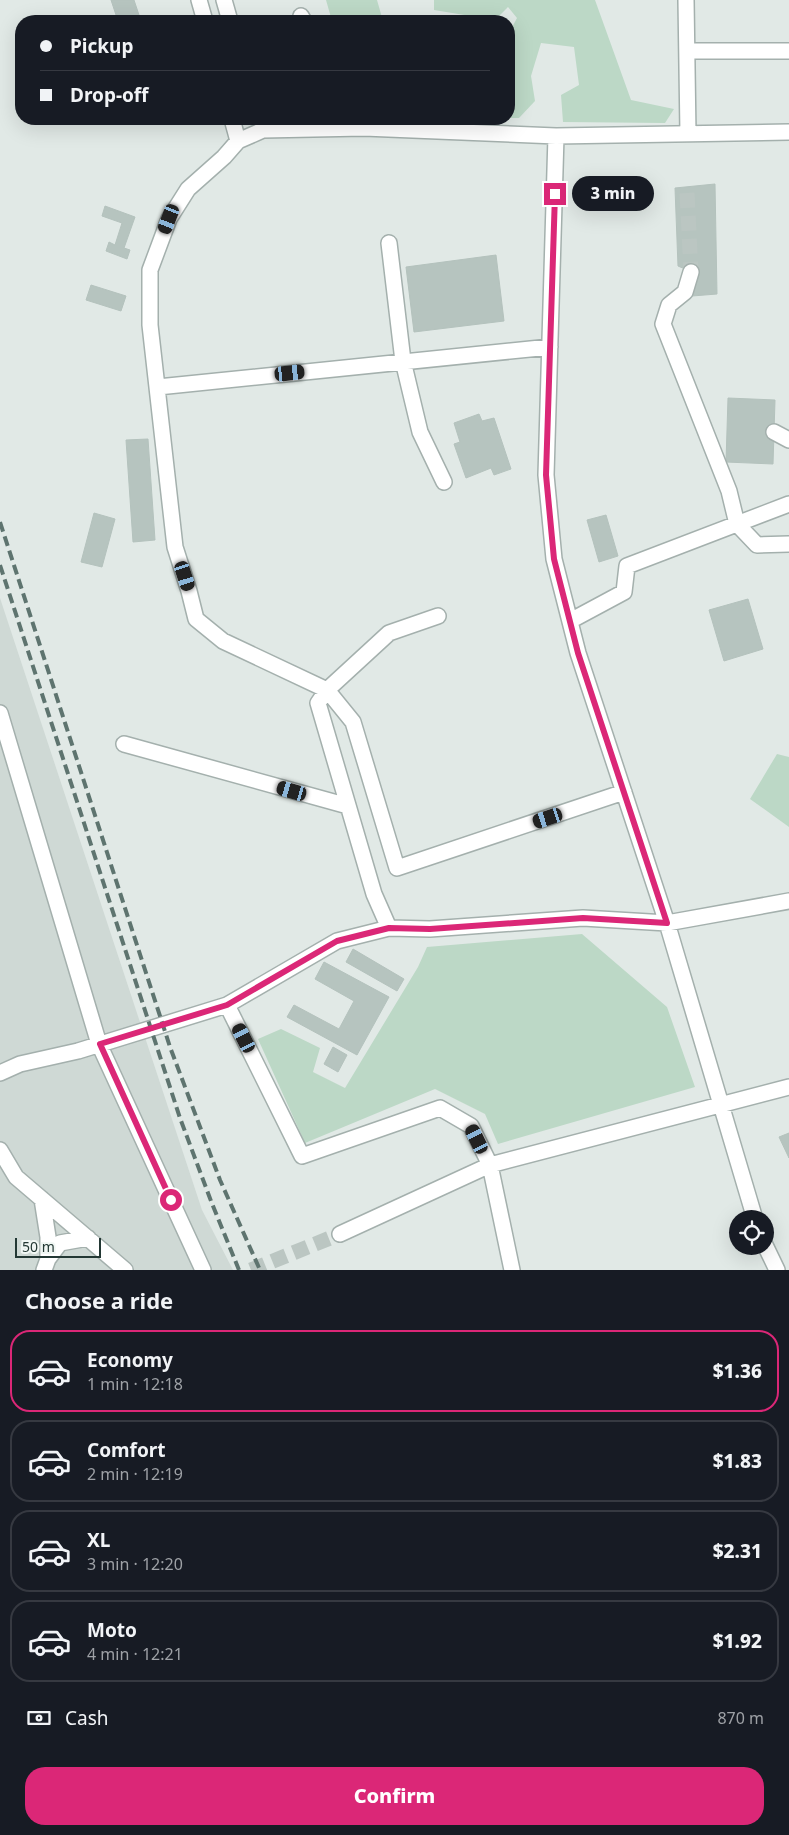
<!DOCTYPE html>
<html lang="en">
<head>
<meta charset="utf-8">
<style>
  :root { --surface:#171b24; --page:#242831; --text:#f1f3f6; --muted:#9ea1a6; --line:#363941; --accent:#db2777 }
  body { margin:0; font-family:"Noto Sans",sans-serif; background:var(--page); color:var(--text); height:100vh; display:flex; flex-direction:column; font-size:19px; white-space:nowrap }
  * { box-sizing:border-box; margin:0 }
  p { font-size:16px; color:var(--muted) }
  .icon { flex:none; width:28px; height:28px; fill:none; stroke:currentColor; stroke-width:2; stroke-linecap:round; stroke-linejoin:round }
  .map { position:relative; height:1270px; overflow:hidden }
  .sheet { display:flex; flex-direction:column; background:var(--surface); flex:1 }
  .sheet>* { flex:none }
  .guide { position:absolute; left:15px; top:15px; width:500px; height:110px; border-radius:20px; box-shadow:0 5px 20px #0002; display:grid; align-content:center; height:110px; padding:0 25px; background:var(--surface) }
  .buttons { position:absolute; left:729px; top:1210px; display:grid; gap:10px }
  .buttons a { display:grid; place-items:center; width:45px; height:45px; border-radius:50%; background:var(--surface); box-shadow:0 5px 20px #0002; font-size:25px }
  .scale { position:absolute; left:15px; bottom:12px; width:86px; box-sizing:border-box; padding-left:5px; border:2px solid #233834; border-top:0; font-size:14px; line-height:18px; white-space:nowrap; color:#233834; -webkit-text-stroke:4px #f1f7f4; paint-order:stroke }
  .end { position:absolute; width:22px; height:22px; margin:-11px; border:6px solid #db2777; background:#fff; box-shadow:0 0 0 2px #fff }
  .from { border-radius:50% }
  .bubble { position:absolute; height:35px; border-radius:18px; background:var(--surface); box-shadow:0 5px 20px #0002; font-size:16px; font-weight:800; line-height:35px; text-align:center }
  .car { position:absolute; width:15px; height:30px; margin:-15px -8px; border-radius:6px; box-shadow:0 0 4px 1px #0007; background:linear-gradient(#222 24%,#8ab4d8 0 40%,#222 0 76%,#8ab4d8 0 86%,#222 0) }
  .guide b { display:flex; align-items:center; gap:18px; height:48px; font-size:19px }
  .guide b+b { border-top:1px solid var(--line) }
  .guide i { width:12px; height:12px; background:var(--text) }
  ul { padding:0; list-style:none }
  li { display:flex; align-items:center; gap:15px; height:82px; margin:0 10px 8px; padding:0 15px; border:2px solid var(--line); border-radius:20px }
  li div { flex:1 }
  li b { display:block; font-size:19px }
  li em { font-style:normal; font-weight:800 }
  li.current { border-color:var(--accent) }
  li>.icon { width:45px; height:45px; stroke-width:1.5 }
  h2 { padding:0 25px; font-size:22px; line-height:60px }
  .pay { display:flex; align-items:center; gap:12px; height:55px; padding:0 25px; font-size:19px }
  .pay p { margin-inline-start:auto }
  .primary-button { display:flex; gap:10px; margin-top:auto; padding:10px 25px }
  .primary-button a { flex:1; height:58px; border-radius:20px; background:var(--accent); color:#fff; font-size:20px; font-weight:800; line-height:58px; text-align:center }
  .map>svg:first-child { display:block }
</style>
</head>
<body>
<div class="map">
<svg width="789" height="1270" viewBox="0 0 789 1270">
  <rect width="100%" height="100%" fill="#e1e9e6"/>
  <!-- built -->
  <path fill="#cfd9d5" d="M 0,598 L 202,1210 L 233,1270 L 0,1270 Z"/>
  <!-- green -->
  <path fill="#bcd8c6" d="M 326,0 L 377,0 L 383,21 L 332,21 Z
    M 434,0 L 595,0 L 631,100 L 674,109 L 665,123 L 563,122 L 561,95 L 579,85 L 574,47 L 541,43 L 531,76 L 535,101 L 519,118 L 509,118 L 509,33 L 517,18 L 508,7 L 495,20 L 434,10 Z
    M 777,754 L 789,757 L 789,827 L 750,799 Z
    M 582,934 L 667,1007 L 695,1087 L 498,1144 L 485,1114 L 435,1089 L 305,1143 L 258,1039 L 281,1029 L 320,1048 L 313,1072 L 345,1088 L 418,967 L 427,947 Z"/>
  <!-- building -->
  <path fill="#b6c4bf" stroke="#b4c2bd" d="M 111,0 L 134,0 L 141,21 L 118,21 Z
    M 715,184 L 717,294 L 692,296 L 699,275 L 678,266 L 675,188 Z
    M 105,206 L 135,217 L 124,248 L 130,250 L 127,259 L 106,251 L 109,242 L 115,245 L 122,223 L 102,216 Z
    M 496,255 L 504,321 L 414,332 L 406,267 Z
    M 91,285 L 126,296 L 121,311 L 86,300 Z
    M 728,398 L 775,400 L 773,464 L 726,462 Z
    M 479,414 L 482,421 L 494,418 L 511,469 L 494,475 L 491,468 L 466,478 L 454,444 L 460,442 L 454,423 Z
    M 148,439 L 155,540 L 133,542 L 126,440 Z
    M 94,513 L 115,519 L 102,567 L 81,562 Z
    M 606,515 L 618,556 L 599,562 L 587,520 Z
    M 748,599 L 763,649 L 724,661 L 709,610 Z
    M 353,949 L 404,979 L 397,991 L 346,962 Z
    M 324,962 L 389,997 L 357,1055 L 287,1017 L 294,1005 L 339,1029 L 354,1001 L 315,979 Z
    M 333,1047 L 347,1055 L 338,1072 L 324,1064 Z
    M 789,1133 L 789,1158 L 779,1137 Z"/>
  <g fill="none" stroke-linecap="round" stroke-linejoin="round">
    <!-- minor-tunnel -->
    <path stroke="#bbc6c2" stroke-width="15" stroke-dasharray="15 8" stroke-linecap="butt" d="M 687,193 L 691,272
      M 251,1270 L 340,1234"/>
    <defs>
      <path id="minor" d="M 199,0 L 205,21
        M 224,0 L 230,21
        M 686,0 L 688,134
        M 301,16 L 304,21
        M 687,51 L 789,51
        M 232,119 L 238,141
        M 556,136 L 546,475 L 554,559 L 578,653 L 667,923 L 755,1219
        M 389,243 L 403,361 L 420,432 L 444,482
        M 691,272 L 685,292 L 669,305 L 663,324 L 729,491 L 737,524 L 757,545 L 789,544
        M 158,387 L 550,347
        M 774,432 L 789,440
        M 570,621 L 624,592 L 627,566 L 789,504
        M 0,713 L 99,1044 L 203,1270
        M 124,744 L 348,806
        M 624,792 L 397,868 L 353,722 L 327,690 L 223,641 L 196,619 L 189,591 L 175,547 L 150,325 L 150,270 L 169,219 L 188,189 L 224,157 L 238,141 L 263,130 L 364,128 L 556,136 L 789,132
        M 389,928 L 374,894 L 318,703 L 327,690 L 389,633 L 438,616
        M 227,1005 L 302,1156 L 440,1108 L 471,1126 L 490,1165 L 512,1270
        M 0,1073 L 20,1064 L 78,1051 L 227,1005 L 337,941 L 389,928 L 430,929 L 583,918 L 667,923 L 789,901
        M 0,1150 L 16,1177 L 125,1270
        M 42,1199 L 48,1237 L 48,1259
        M 340,1234 L 490,1165 L 789,1087
        M 765,1245 L 777,1270
        M 44,1270 L 48,1259 L 60,1243 L 88,1238"/>
    </defs>
    <!-- minor casing -->
    <use href="#minor" stroke="#a4b0ad" stroke-width="18"/>
    <!-- minor -->
    <use href="#minor" stroke="#fff" stroke-width="15"/>
    <!-- rail -->
    <path stroke="#5e746f" stroke-width="4" stroke-dasharray="10 5" stroke-linecap="butt" d="M 0,522 L 170,1047 L 220,1180 L 260,1270
      M 0,565 L 180,1118 L 211,1201 L 239,1270"/>
  </g>
  <g fill="none" stroke-linecap="round" stroke-linejoin="round">
    <!-- route -->
    <path stroke="#db2777" stroke-width="6" d="M 171,1200 L 100,1044 L 227,1005 L 337,941 L 389,928 L 430,929 L 583,918 L 667,923 L 578,653 L 554,559 L 546,475 L 555,194"/>
  </g>
</svg>
<div class="buttons">
<a><svg class="icon" aria-label="locate" viewBox="0 0 24 24"><circle cx="12" cy="12" r="6"/><path d="M12 2v4M12 18v4M2 12h4M18 12h4"/></svg></a>
</div>
<div class="scale">50 m</div>
<i class="end from" style="left:171px;top:1200px"></i>
<i class="end" style="left:555px;top:194px"></i>
<div class="bubble" style="left:572px;top:176px;width:82px">3 min</div>
<i class="car" style="left:169px;top:219px;rotate:201deg"></i>
<i class="car" style="left:290px;top:373px;rotate:84deg"></i>
<i class="car" style="left:185px;top:576px;rotate:162deg"></i>
<i class="car" style="left:292px;top:791px;rotate:286deg"></i>
<i class="car" style="left:548px;top:818px;rotate:252deg"></i>
<i class="car" style="left:244px;top:1038px;rotate:333deg"></i>
<i class="car" style="left:477px;top:1139px;rotate:334deg"></i>
<div class="guide">
<b><i class="from"></i>Pickup</b>
<b><i></i>Drop-off</b>
</div>
</div>
<section class="sheet">
<h2>Choose a ride</h2>
<ul>
<li class="current"><svg class="icon" aria-label="car" viewBox="0 0 24 24"><path d="M5 17H2v-5l4-1 3-4h7l3 4 3 1v5h-3M9 17h6M6 11h13"/><circle cx="7" cy="17" r="2"/><circle cx="17" cy="17" r="2"/></svg><div><b>Economy</b><p>1 min · 12:18</p></div><em>$1.36</em></li>
<li><svg class="icon" aria-label="car" viewBox="0 0 24 24"><path d="M5 17H2v-5l4-1 3-4h7l3 4 3 1v5h-3M9 17h6M6 11h13"/><circle cx="7" cy="17" r="2"/><circle cx="17" cy="17" r="2"/></svg><div><b>Comfort</b><p>2 min · 12:19</p></div><em>$1.83</em></li>
<li><svg class="icon" aria-label="car" viewBox="0 0 24 24"><path d="M5 17H2v-5l4-1 3-4h7l3 4 3 1v5h-3M9 17h6M6 11h13"/><circle cx="7" cy="17" r="2"/><circle cx="17" cy="17" r="2"/></svg><div><b>XL</b><p>3 min · 12:20</p></div><em>$2.31</em></li>
<li><svg class="icon" aria-label="car" viewBox="0 0 24 24"><path d="M5 17H2v-5l4-1 3-4h7l3 4 3 1v5h-3M9 17h6M6 11h13"/><circle cx="7" cy="17" r="2"/><circle cx="17" cy="17" r="2"/></svg><div><b>Moto</b><p>4 min · 12:21</p></div><em>$1.92</em></li>
</ul>
<div class="pay"><svg class="icon" aria-label="cash" viewBox="0 0 24 24"><path d="M3 7h18v10H3z"/><circle cx="12" cy="12" r="2"/></svg>Cash<p>870 m</p></div>
<div class="primary-button"><a>Confirm</a></div>
</section>
</body>
</html>
